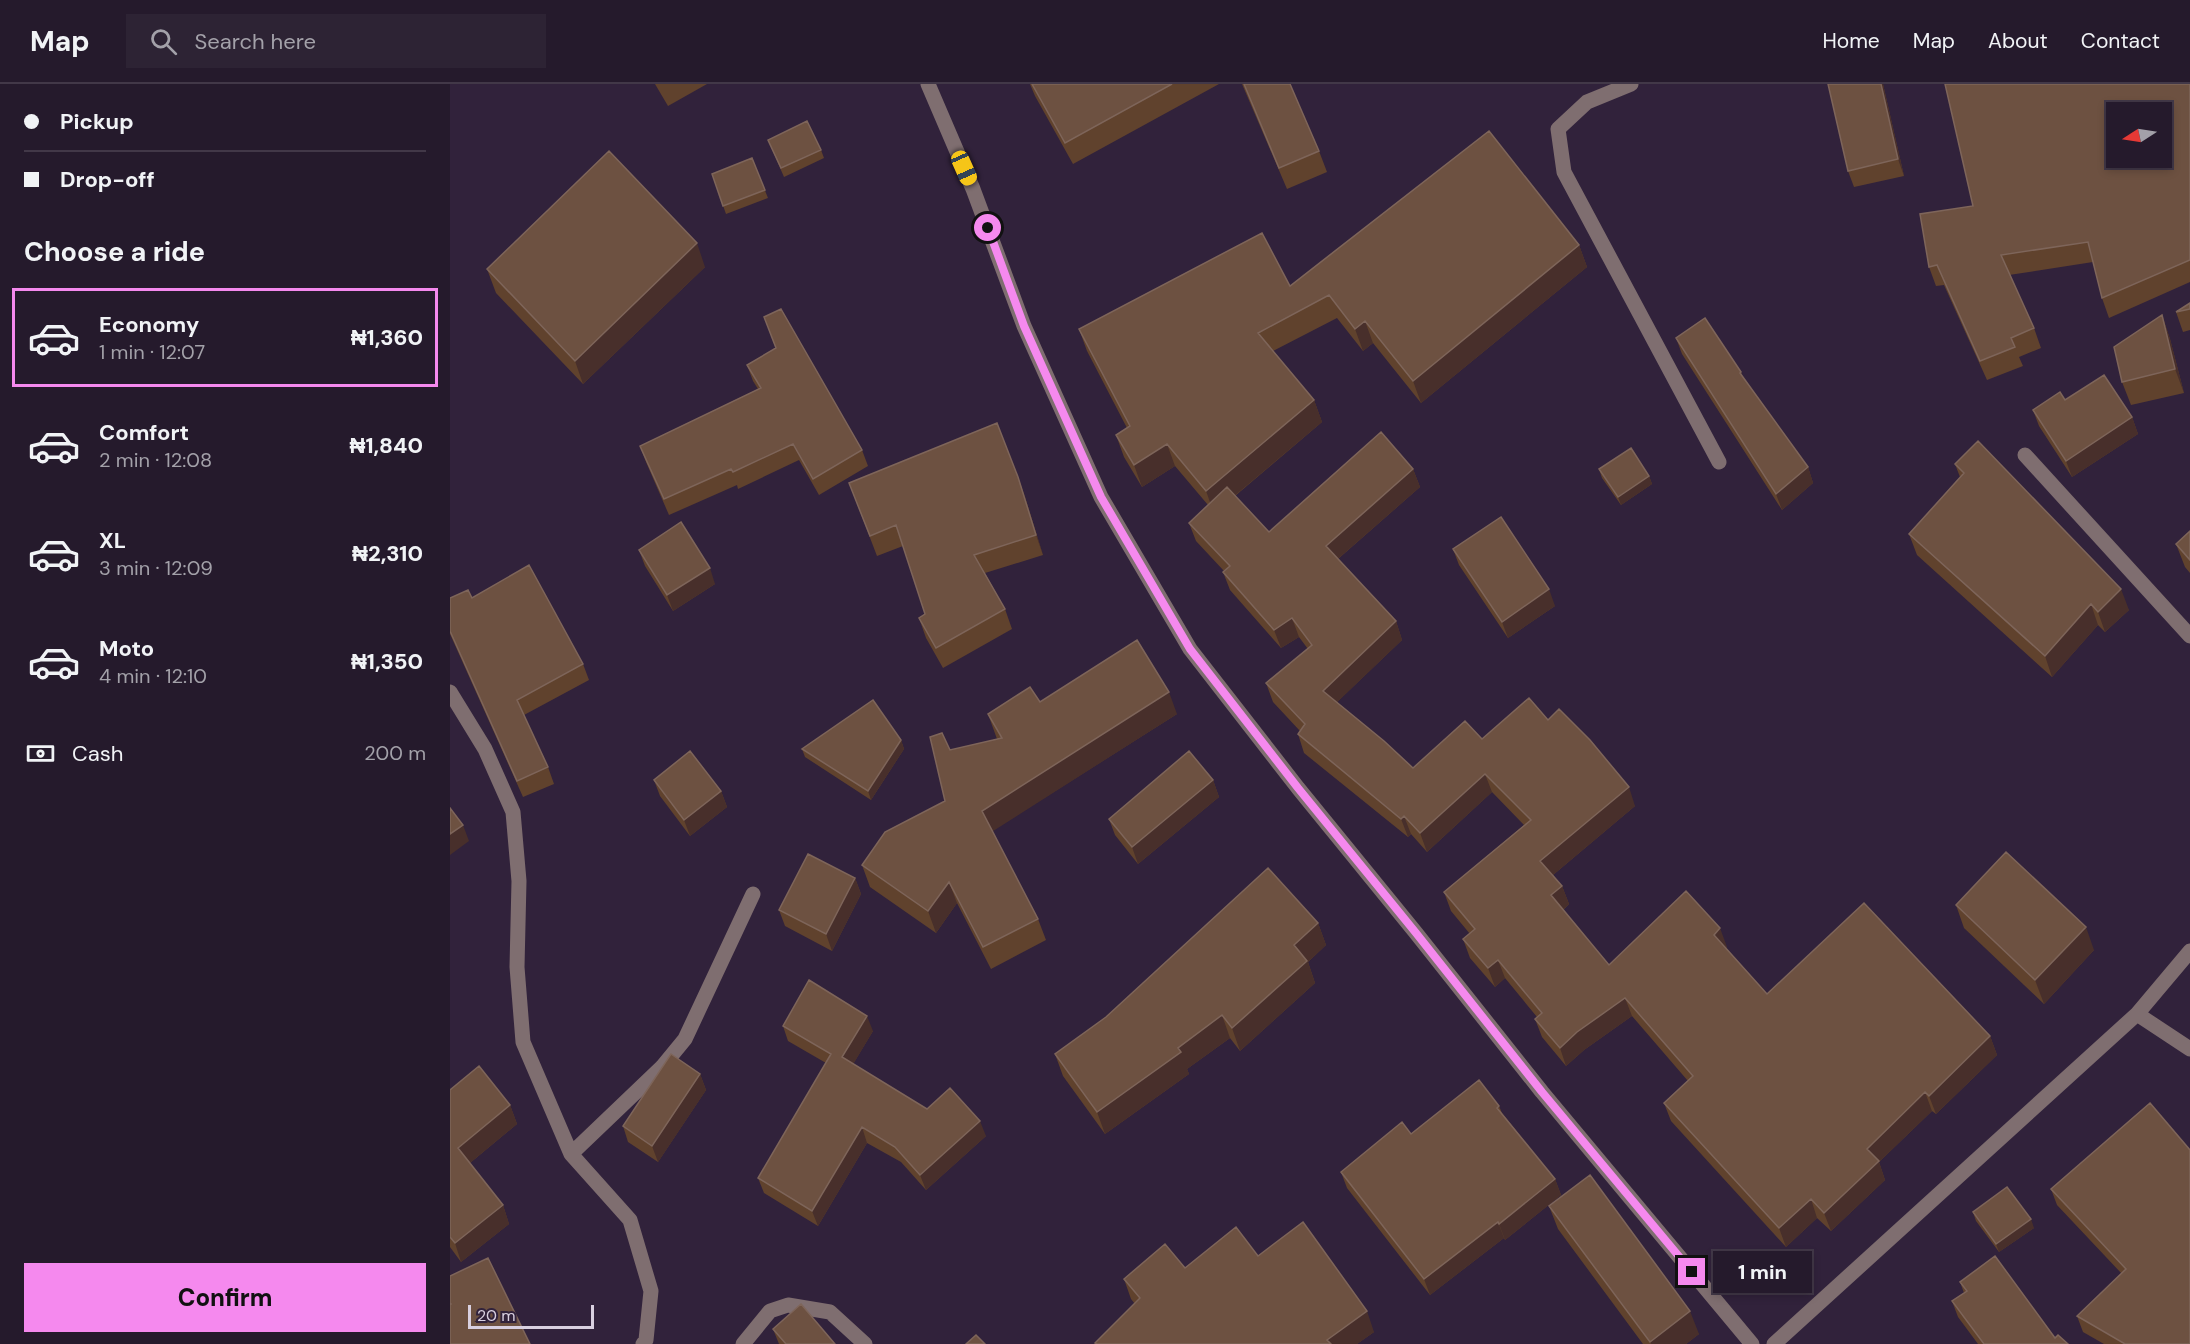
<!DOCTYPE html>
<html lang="en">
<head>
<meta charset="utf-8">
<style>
  :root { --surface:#251a2c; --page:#2d2334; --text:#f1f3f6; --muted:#a3a1a9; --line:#423848; --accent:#f589ee }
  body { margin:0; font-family:"DM Sans",sans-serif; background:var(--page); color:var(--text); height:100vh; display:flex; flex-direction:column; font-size:22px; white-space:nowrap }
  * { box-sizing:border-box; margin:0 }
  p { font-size:20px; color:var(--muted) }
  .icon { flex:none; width:33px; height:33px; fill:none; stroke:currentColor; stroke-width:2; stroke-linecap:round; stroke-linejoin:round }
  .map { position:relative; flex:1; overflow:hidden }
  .details { display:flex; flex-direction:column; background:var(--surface); width:450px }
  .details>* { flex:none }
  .guide { display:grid; align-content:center; height:132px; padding:0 24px; background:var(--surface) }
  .needle { width:39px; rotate:258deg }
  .tools { position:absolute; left:1656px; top:18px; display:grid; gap:12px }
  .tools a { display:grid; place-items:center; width:66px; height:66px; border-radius:0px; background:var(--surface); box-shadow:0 3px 9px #0003,0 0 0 2px var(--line); font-size:30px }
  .scale { position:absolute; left:18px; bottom:15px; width:126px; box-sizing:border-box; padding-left:6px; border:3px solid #d9d0e0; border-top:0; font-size:16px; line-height:21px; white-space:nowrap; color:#d9d0e0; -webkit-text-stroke:4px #31223b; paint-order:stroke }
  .end { position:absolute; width:27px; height:27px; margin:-14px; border:8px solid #f589ee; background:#111; box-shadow:0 0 0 3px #111 }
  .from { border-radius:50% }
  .bubble { position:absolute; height:42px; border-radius:0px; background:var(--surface); box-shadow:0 3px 9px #0003,0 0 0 2px var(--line); font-size:20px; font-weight:800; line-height:42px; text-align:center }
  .car { position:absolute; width:18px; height:36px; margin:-18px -9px; border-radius:8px; box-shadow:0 0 4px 2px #0007; background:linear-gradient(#f5c518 24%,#345 0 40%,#f5c518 0 76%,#345 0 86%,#f5c518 0) }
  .guide b { display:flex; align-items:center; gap:21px; height:57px; font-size:22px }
  .guide b+b { border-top:2px solid var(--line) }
  .guide i { width:15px; height:15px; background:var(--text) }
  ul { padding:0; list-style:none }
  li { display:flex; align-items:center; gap:18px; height:99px; margin:0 12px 9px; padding:0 12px; border:3px solid transparent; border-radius:0px }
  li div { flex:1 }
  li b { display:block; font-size:22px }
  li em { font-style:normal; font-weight:800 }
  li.selected { border-color:var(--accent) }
  li>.icon { width:54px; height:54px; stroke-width:1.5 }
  h2 { padding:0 24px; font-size:27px; line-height:72px }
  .pay { display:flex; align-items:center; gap:15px; height:66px; padding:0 24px; font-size:22px }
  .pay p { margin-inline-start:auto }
  .button { display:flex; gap:12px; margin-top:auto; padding:12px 24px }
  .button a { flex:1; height:69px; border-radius:0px; background:var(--accent); color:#111; font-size:24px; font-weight:800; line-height:69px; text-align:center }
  header { display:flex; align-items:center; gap:36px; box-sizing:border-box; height:84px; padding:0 30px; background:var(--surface); border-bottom:2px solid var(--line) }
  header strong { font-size:28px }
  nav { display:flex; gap:33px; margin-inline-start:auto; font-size:21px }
  .search { width:420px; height:54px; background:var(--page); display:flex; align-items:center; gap:15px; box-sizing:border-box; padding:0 21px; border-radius:0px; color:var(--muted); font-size:22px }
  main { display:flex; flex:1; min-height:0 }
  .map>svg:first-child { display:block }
</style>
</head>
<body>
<header>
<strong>Map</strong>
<div class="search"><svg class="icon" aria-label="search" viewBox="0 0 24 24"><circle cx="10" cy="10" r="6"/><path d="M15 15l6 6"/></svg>Search here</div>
<nav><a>Home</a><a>Map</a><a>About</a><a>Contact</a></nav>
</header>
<main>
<section class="details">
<div class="guide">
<b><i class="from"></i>Pickup</b>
<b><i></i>Drop-off</b>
</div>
<h2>Choose a ride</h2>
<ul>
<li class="selected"><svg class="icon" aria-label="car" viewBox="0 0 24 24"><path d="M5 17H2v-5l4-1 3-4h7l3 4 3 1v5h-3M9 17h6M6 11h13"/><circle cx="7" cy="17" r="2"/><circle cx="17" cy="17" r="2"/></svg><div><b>Economy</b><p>1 min · 12:07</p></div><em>₦1,360</em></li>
<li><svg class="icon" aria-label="car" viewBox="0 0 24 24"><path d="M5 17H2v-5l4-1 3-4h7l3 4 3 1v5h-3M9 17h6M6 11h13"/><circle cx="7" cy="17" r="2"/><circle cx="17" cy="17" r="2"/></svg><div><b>Comfort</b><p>2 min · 12:08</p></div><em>₦1,840</em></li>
<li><svg class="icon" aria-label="car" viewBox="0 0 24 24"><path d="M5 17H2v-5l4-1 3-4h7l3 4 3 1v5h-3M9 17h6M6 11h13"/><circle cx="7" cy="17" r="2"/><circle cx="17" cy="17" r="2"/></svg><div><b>XL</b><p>3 min · 12:09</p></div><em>₦2,310</em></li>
<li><svg class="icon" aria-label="car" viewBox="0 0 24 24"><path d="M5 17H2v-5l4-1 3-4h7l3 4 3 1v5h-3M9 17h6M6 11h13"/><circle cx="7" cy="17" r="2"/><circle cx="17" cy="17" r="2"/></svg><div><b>Moto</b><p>4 min · 12:10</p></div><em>₦1,350</em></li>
</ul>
<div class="pay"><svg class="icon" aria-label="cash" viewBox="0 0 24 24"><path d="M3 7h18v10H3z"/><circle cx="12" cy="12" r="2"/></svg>Cash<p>200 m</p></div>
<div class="button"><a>Confirm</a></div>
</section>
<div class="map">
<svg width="1740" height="1260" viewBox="0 0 1740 1260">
  <rect width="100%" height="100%" fill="#31223b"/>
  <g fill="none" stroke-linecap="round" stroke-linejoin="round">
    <!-- minor -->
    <path stroke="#7f6e70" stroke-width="15" d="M 478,0 L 523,105 L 574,242 L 651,413 L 740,565 L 848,704 L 966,849 L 1092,1008 L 1302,1260
      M 1181,0 L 1137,18 L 1108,45 L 1114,88 L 1269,378
      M 1575,371 L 1740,552
      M 0,608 L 35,665 L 63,728 L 69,797 L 67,883 L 73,958 L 121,1070 L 180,1136 L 201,1207 L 196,1256 L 193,1260
      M 1687,930 L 1740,965
      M 121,1070 L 212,983 L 235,955 L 303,810
      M 293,1260 L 320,1227 L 338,1221 L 380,1228 L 415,1260
      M 1324,1260 L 1687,930 L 1740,867"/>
  </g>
  <!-- wall -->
  <path fill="#60422d" d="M 205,0 L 257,0 L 218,22 Z
    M 580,0 L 769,0 L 623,80 L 585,12 Z
    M 792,0 L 840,0 L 869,67 L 877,88 L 837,105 Z
    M 1433,0 L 1454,92 L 1404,103 L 1398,87 Z
    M 1740,0 L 1740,198 L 1659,234 L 1652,214 L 1643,178 L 1559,191 L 1584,244 L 1591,264 L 1569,273 L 1573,282 L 1537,296 L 1494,201 L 1486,202 L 1479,183 L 1523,122 Z
    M 318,56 L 371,66 L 374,74 L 334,93 Z
    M 302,74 L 318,114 L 276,130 L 262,90 Z
    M 1129,161 L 1137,183 L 971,319 L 923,259 L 913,267 L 887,234 L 823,267 L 864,316 L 872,338 L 785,412 L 819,448 L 963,385 L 970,403 L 888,475 L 946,537 L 952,556 L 887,618 L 963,684 L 1032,655 L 1098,636 L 1185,722 L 1103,791 L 1112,802 L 1119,820 L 1113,826 L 1159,881 L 1277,863 L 1276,864 L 1317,910 L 1540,952 L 1547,971 L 1486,1030 L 1482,1027 L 1429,1078 L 1435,1096 L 1381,1147 L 1367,1134 L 1336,1163 L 1221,1037 L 1214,1019 L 1238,997 L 1182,932 L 1134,966 L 1116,982 L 1092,953 L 1085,935 L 1087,933 L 1055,894 L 1045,903 L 1020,874 L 1013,855 L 1020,850 L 1001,827 L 994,808 L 1074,741 L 1042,708 L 977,768 L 961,750 L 958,753 L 854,669 L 848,650 L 850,647 L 823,618 L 816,599 L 858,565 L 849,553 L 831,564 L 780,506 L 773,488 L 774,487 L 746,457 L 739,439 L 758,421 L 725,382 L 692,403 L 674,373 L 666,351 L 677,344 L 637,267 L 629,245 L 840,202 Z
    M 255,183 L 133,300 L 46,209 L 37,185 Z
    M 1740,219 L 1740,246 L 1733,248 L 1726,228 Z
    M 1712,231 L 1720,255 L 1734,309 L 1681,321 L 1672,298 Z
    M 1226,254 L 1291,288 L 1293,294 L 1358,383 L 1363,399 L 1332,426 L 1232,270 Z
    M 297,281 L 412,366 L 418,382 L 369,411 L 349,376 L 288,405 L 287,401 L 219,431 L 196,378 L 190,362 L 308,305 L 303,297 Z
    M 1615,316 L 1682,333 L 1688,350 L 1622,393 L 1589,342 L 1583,326 Z
    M 1505,380 L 1679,526 L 1655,548 L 1648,541 L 1602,593 L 1467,471 L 1459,450 L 1510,393 Z
    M 1149,385 L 1199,392 L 1202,400 L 1171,421 L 1152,394 Z
    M 568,393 L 575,413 L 593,471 L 535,489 L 555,525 L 562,545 L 493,584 L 476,554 L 469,534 L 475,530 L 453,462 L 427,472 L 399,399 Z
    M 1740,447 L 1740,489 L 1735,483 L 1726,460 Z
    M 1003,465 L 1105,522 L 1058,554 L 1009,481 Z
    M 189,466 L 265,500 L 223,527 L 195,482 Z
    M 0,514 L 22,514 L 133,580 L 139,596 L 74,631 L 98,683 L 104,700 L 73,713 L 0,550 Z
    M 590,618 L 727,630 L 542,747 L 588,835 L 596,856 L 541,885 L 507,819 L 486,849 L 420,803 L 412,781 L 495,717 L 500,666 L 547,655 L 538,630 Z
    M 451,656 L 454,665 L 421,716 L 355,673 L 352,665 Z
    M 204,696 L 271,707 L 277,723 L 240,752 L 210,712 Z
    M 763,696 L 769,713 L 688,780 L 665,751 L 659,735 Z
    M 405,794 L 411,810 L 382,867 L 335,842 L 329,826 Z
    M 1506,821 L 1644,866 L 1594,920 L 1514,844 Z
    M 868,839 L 876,861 L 858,878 L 865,899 L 790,967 L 780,954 L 737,985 L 739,990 L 655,1050 L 613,992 L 605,970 Z
    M 333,942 L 423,947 L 403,980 L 477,1025 L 536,1052 L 476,1106 L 451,1078 L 417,1059 L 368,1142 L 314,1109 L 308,1094 L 376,979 L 338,957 Z
    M 250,990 L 256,1006 L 208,1078 L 178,1058 L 173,1042 Z
    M 0,1006 L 60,1021 L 67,1040 L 20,1079 L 53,1121 L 59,1140 L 11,1178 L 0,1163 Z
    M 1049,1022 L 1052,1029 L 1105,1095 L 1111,1111 L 1055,1156 L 1054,1154 L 980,1211 L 897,1104 L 891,1088 L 961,1050 Z
    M 1740,1066 L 1740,1260 L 1654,1260 L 1633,1248 L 1627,1232 L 1672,1190 L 1607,1121 L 1601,1105 Z
    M 1099,1122 L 1249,1250 L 1236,1260 L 1193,1260 L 1108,1145 Z
    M 1523,1128 L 1584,1144 L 1549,1168 L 1526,1137 Z
    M 808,1172 L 924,1248 L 907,1260 L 646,1260 L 645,1259 L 685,1220 L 681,1215 L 674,1195 L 735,1184 Z
    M 1510,1198 L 1605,1254 L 1618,1260 L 1528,1260 L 1508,1233 L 1502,1217 L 1514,1209 Z
    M 323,1245 L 385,1260 L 329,1260 Z"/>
  <!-- shaded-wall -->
  <path fill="#482f2b" d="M 1431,0 L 1433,0 L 1454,92 L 1448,75 Z
    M 247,159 L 255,183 L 133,300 L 125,277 Z
    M 1129,161 L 1137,183 L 971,319 L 963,297 Z
    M 1712,231 L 1720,255 L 1734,309 L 1725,285 Z
    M 915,237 L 923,259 L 913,267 L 905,245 Z
    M 864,316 L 872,338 L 764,429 L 756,407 Z
    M 1682,333 L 1688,350 L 1622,393 L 1616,377 Z
    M 717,360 L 725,382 L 692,403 L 684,381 Z
    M 1358,383 L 1363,399 L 1332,426 L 1326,410 Z
    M 963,385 L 970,403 L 882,480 L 876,462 Z
    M 1199,392 L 1202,400 L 1171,421 L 1168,413 Z
    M 568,393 L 575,413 L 593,471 L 586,451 Z
    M 260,484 L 265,500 L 223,527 L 217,511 Z
    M 1099,505 L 1105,522 L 1058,554 L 1052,538 Z
    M 1671,505 L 1679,526 L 1655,548 L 1648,528 Z
    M 1641,520 L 1648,541 L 1602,593 L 1595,572 Z
    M 842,534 L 849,553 L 831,564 L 824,546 Z
    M 946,537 L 952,556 L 880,625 L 873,607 Z
    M 719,608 L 727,630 L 540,749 L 532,727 Z
    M 451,656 L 454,665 L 421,716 L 418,707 Z
    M 1035,690 L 1042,708 L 977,768 L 970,749 Z
    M 763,696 L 769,713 L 688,780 L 682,763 Z
    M 1179,703 L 1185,722 L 1097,796 L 1090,777 Z
    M 271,707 L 277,723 L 240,752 L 234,736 Z
    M 954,732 L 961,750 L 958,753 L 951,735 Z
    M 13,741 L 19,757 L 0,771 L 0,750 Z
    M 405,794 L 411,810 L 382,867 L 376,850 Z
    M 499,798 L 507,819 L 486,849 L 478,827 Z
    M 1112,802 L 1119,820 L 1108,830 L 1101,811 Z
    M 868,839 L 876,861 L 858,878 L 865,899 L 790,967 L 782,944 L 844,861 Z
    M 1636,843 L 1644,866 L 1594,920 L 1585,896 Z
    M 1270,844 L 1277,863 L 1270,869 L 1264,851 Z
    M 1048,876 L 1055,894 L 1045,903 L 1038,884 Z
    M 1175,914 L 1182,932 L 1134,966 L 1116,982 L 1110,964 L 1127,948 Z
    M 772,931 L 780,954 L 737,985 L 739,990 L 655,1050 L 647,1028 L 728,964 Z
    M 417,932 L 423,947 L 398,989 L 392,973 Z
    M 1540,952 L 1547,971 L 1486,1030 L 1479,1012 Z
    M 250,990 L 256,1006 L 208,1078 L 202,1062 Z
    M 1475,1008 L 1482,1027 L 1429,1078 L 1435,1096 L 1381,1147 L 1374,1129 L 1417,1065 Z
    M 60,1021 L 67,1040 L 15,1083 L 8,1064 Z
    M 530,1037 L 536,1052 L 476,1106 L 470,1091 Z
    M 412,1043 L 417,1059 L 368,1142 L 362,1127 Z
    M 1105,1095 L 1111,1111 L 1055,1156 L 1049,1140 Z
    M 1361,1115 L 1367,1134 L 1336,1163 L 1329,1144 Z
    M 53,1121 L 59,1140 L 11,1178 L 5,1159 Z
    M 1581,1135 L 1584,1144 L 1549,1168 L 1546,1160 Z
    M 1048,1138 L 1054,1154 L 980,1211 L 974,1195 Z
    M 917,1227 L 924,1248 L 907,1260 L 879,1260 L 877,1256 Z
    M 1240,1227 L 1249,1250 L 1236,1260 L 1201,1260 L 1200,1258 Z"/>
  <!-- building -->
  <path fill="#6d5141" stroke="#7e655a" stroke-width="1.5" fill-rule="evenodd" d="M 582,0 L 722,0 L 615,59 Z
    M 794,0 L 840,0 L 869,67 L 829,84 Z
    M 1378,0 L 1431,0 L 1448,75 L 1398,87 Z
    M 1495,0 L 1740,0 L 1740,176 L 1652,214 L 1638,158 L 1551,171 L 1584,244 L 1561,254 L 1565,263 L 1530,277 L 1487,181 L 1479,183 L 1470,130 L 1523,122 ZM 1666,28 L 1712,28 L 1712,74 L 1666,74 Z
    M 357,37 L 371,66 L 331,84 L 318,56 Z
    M 1039,47 L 1129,161 L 963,297 L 915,237 L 905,245 L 879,211 L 808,249 L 864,316 L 756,407 L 717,360 L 684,381 L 666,351 L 680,342 L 629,245 L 812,149 L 840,202 Z
    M 159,67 L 247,159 L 125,277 L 37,185 Z
    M 302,74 L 315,106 L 273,122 L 262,90 Z
    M 1740,219 L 1740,225 L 1726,228 Z
    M 331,225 L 412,366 L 363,395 L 343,360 L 283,388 L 281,385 L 214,415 L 190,362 L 311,304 L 297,281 L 326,264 L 314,233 Z
    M 1712,231 L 1725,285 L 1672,298 L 1664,263 Z
    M 1255,234 L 1291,288 L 1290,289 L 1358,383 L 1326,410 L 1226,254 Z
    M 1654,291 L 1682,333 L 1616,377 L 1583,326 L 1610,308 L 1615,316 Z
    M 547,339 L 568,393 L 586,451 L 524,471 L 555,525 L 486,564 L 469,534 L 475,530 L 446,441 L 420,452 L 399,399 Z
    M 931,348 L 963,385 L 876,462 L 946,537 L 873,607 L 934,657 L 963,684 L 1015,637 L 1032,655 L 1079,614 L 1098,636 L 1109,625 L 1140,656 L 1179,703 L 1090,777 L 1112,802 L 1101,811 L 1159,881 L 1236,807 L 1270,844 L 1264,851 L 1317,910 L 1414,819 L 1540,952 L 1479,1012 L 1475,1008 L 1417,1065 L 1429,1077 L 1374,1129 L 1361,1115 L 1329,1144 L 1214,1019 L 1243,992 L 1175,914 L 1127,948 L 1110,964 L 1085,935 L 1092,929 L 1048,876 L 1038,884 L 1013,855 L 1025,845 L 994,808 L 1081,736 L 1035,690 L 970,749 L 954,732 L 951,735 L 848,650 L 855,640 L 816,599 L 862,561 L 842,534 L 824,546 L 773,488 L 780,482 L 739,439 L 777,403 L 819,448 Z
    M 1528,357 L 1671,505 L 1648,528 L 1641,520 L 1595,572 L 1459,450 L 1514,389 L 1505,380 Z
    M 1181,364 L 1199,392 L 1168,413 L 1149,385 Z
    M 1051,433 L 1099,505 L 1052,538 L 1003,465 Z
    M 231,438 L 260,484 L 217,511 L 189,466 Z
    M 1740,447 L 1740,476 L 1726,460 Z
    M 79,481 L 133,580 L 67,616 L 98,683 L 67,697 L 0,547 L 0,514 L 18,506 L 22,514 Z
    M 687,556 L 719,608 L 532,727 L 588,835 L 533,863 L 499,798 L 478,827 L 412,781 L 435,748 L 495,717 L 480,653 L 492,649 L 500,666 L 552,654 L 538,630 L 580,603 L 590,618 Z
    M 423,616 L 451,656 L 418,707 L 352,665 Z
    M 240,667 L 271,707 L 234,736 L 204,696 Z
    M 739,667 L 763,696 L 682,763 L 659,735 Z
    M 0,724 L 13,741 L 0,750 Z
    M 1556,768 L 1636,843 L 1585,896 L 1506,821 Z
    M 358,770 L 405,794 L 376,850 L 329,826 Z
    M 818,784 L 868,839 L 844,861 L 857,877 L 782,944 L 772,931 L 728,964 L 731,968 L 647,1028 L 605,970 L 656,933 Z
    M 359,896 L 417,932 L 392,973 L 477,1025 L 500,1004 L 530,1037 L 470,1091 L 445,1063 L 412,1043 L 362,1127 L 308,1094 L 381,970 L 333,942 Z
    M 221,970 L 250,990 L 202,1062 L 173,1042 Z
    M 29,982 L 60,1021 L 8,1064 L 53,1121 L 5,1159 L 0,1153 L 0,1006 Z
    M 1029,996 L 1049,1022 L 1047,1024 L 1105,1095 L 1049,1140 L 1048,1138 L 974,1195 L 891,1088 L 952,1038 L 961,1050 Z
    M 1700,1019 L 1740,1066 L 1740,1260 L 1675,1260 L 1627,1232 L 1676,1185 L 1601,1105 Z
    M 1140,1091 L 1240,1227 L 1200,1258 L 1099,1122 Z
    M 1557,1103 L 1581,1135 L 1546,1160 L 1523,1128 Z
    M 853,1138 L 917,1227 L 877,1256 L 881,1260 L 647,1260 L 645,1259 L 690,1214 L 674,1195 L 715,1160 L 735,1184 L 786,1143 L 808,1172 Z
    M 1545,1172 L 1605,1254 L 1608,1251 L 1618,1260 L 1534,1260 L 1502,1217 L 1517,1207 L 1510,1198 Z
    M 38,1174 L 80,1260 L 0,1260 L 0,1221 L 1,1220 L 0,1219 L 0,1192 Z
    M 351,1220 L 385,1260 L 336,1260 L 323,1245 Z
    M 526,1251 L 535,1260 L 516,1260 Z"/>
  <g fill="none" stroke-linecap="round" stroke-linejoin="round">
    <!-- route -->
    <path stroke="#f589ee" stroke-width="8" d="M 538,144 L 574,242 L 651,413 L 740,565 L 848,704 L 966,849 L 1092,1008 L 1242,1188"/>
  </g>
</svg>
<div class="tools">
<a><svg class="needle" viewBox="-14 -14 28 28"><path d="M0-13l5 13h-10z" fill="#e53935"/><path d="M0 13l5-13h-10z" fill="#a3a1a9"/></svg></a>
</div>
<div class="scale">20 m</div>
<i class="end from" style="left:538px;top:144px"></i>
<i class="end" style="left:1242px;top:1188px"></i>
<div class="bubble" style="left:1263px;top:1167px;width:99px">1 min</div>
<i class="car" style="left:514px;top:84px;rotate:156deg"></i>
</div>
</main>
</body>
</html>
